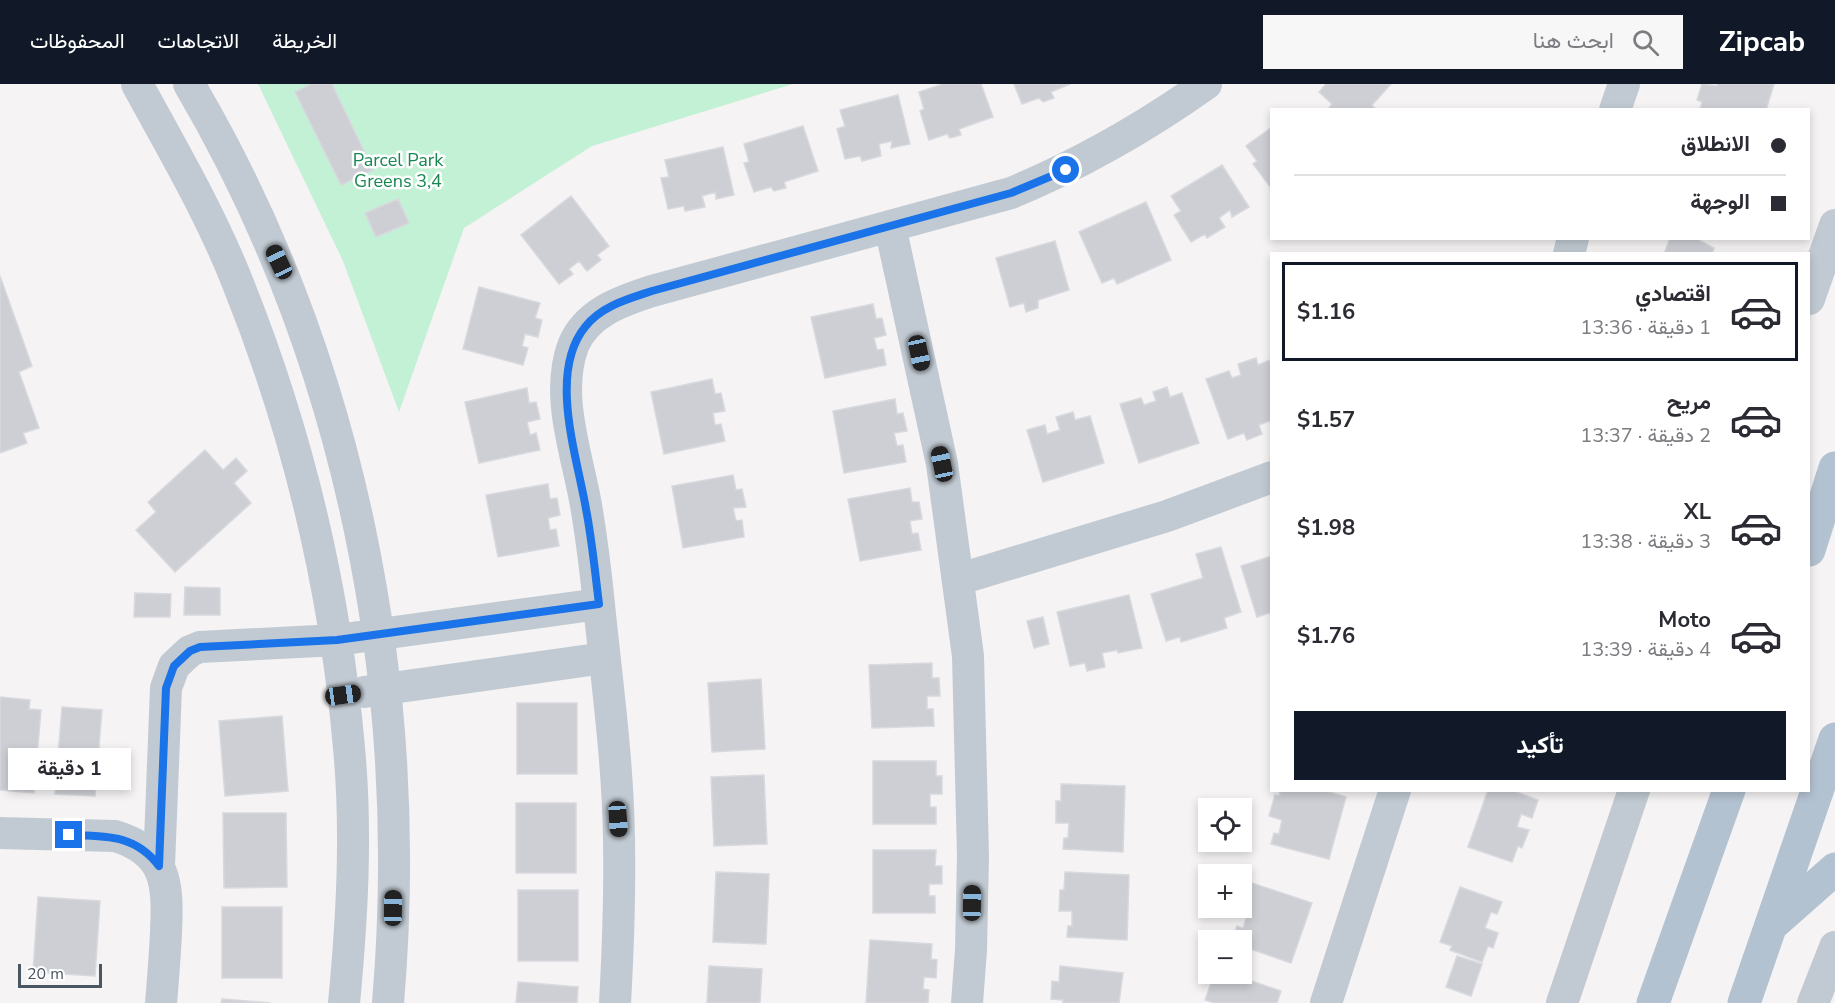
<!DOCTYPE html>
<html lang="ar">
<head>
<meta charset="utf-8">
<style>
  :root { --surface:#fff; --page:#f7f7f7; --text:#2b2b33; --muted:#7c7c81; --line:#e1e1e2; --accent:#111827 }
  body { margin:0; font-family:"Nunito Sans",Vazirmatn,sans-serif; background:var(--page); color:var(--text); direction:rtl; height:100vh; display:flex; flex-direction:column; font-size:22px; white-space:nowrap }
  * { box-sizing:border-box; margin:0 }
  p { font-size:20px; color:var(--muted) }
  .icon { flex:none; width:33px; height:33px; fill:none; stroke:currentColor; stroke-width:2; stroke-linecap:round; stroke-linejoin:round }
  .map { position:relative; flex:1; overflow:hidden; direction:ltr }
  .details { position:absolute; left:1270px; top:168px; width:540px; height:540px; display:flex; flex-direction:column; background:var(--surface); border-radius:0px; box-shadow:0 3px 9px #0003; direction:rtl }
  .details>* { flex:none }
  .guide { position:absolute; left:1270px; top:24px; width:540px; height:132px; border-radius:0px; box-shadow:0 3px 9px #0003; direction:rtl; display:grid; align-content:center; height:132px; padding:0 24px; background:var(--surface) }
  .controls { position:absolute; left:1198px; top:714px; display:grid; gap:12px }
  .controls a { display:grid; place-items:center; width:54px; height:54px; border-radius:0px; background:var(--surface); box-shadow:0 3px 9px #0003; font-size:30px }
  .scale { position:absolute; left:18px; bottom:15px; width:84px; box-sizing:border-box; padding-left:6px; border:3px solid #4a5661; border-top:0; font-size:16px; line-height:21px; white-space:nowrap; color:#4a5661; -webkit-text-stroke:4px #fff; paint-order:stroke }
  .end { position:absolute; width:27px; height:27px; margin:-14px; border:8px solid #1a73e8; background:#fff; box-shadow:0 0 0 3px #fff }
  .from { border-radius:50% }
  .bubble { position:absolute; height:42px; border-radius:0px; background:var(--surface); box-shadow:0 3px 9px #0003; font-size:20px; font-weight:700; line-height:42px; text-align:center; direction:rtl }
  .car { position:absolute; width:18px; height:36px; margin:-18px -9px; border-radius:8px; box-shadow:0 0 4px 2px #0007; background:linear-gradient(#222 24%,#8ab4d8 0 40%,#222 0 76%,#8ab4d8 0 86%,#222 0) }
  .guide b { display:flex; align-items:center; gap:21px; height:57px; font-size:22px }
  .guide b+b { border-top:2px solid var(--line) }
  .guide i { width:15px; height:15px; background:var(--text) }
  ul { padding:10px 0 0; list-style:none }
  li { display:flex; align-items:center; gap:18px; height:99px; margin:0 12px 9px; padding:0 12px; border:3px solid transparent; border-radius:0px }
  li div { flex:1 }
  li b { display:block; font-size:22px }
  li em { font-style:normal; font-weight:700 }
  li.current { border-color:var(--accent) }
  li>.icon { width:54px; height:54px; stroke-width:1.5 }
  .primary-button { display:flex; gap:12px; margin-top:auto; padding:12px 24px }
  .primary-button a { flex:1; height:69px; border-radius:0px; background:var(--accent); color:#fff; font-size:24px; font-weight:700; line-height:69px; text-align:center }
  header { display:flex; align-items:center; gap:36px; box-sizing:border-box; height:84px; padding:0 30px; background:var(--accent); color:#fff }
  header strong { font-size:28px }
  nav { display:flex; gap:33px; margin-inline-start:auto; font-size:21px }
  .search { width:420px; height:54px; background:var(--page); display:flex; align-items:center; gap:15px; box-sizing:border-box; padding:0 21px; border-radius:0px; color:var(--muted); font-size:22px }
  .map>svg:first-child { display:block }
</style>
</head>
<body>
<header>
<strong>Zipcab</strong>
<div class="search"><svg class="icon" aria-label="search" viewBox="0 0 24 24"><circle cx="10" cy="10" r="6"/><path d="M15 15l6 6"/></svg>ابحث هنا</div>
<nav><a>الخريطة</a><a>الاتجاهات</a><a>المحفوظات</a></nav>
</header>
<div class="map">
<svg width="1835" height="919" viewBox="0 0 1835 919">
  <rect width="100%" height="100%" fill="#f5f3f3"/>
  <!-- green -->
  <path fill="#c3f1d5" d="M 258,0 L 793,0 L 592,62 L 464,144 L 399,328 L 343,177 Z"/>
  <!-- building -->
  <path fill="#cdcfd5" stroke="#d7d9de" stroke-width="1.5" d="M 311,0 L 332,0 L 373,86 L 341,101 L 295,8 Z
    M 943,0 L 981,0 L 993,33 L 959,45 L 961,51 L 950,54 L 947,50 L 929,56 L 920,27 L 924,25 L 919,8 Z
    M 1014,0 L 1070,0 L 1051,8 L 1054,14 L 1043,18 L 1039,14 L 1022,20 Z
    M 1326,0 L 1391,0 L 1372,21 L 1376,26 L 1330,26 L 1329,24 L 1332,20 L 1319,8 Z
    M 1702,0 L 1717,2 L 1717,0 L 1774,0 L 1766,26 L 1700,26 L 1702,18 L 1697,16 Z
    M 898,11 L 910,60 L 891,64 L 892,57 L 879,60 L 881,72 L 862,77 L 860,72 L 845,75 L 837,45 L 845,42 L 840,26 Z
    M 803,42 L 818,87 L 784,98 L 786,104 L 774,107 L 771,103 L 754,108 L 744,79 L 749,78 L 744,60 Z
    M 1272,43 L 1272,104 L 1271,104 L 1253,80 L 1257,77 L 1246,62 Z
    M 723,63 L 734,111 L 716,115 L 716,108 L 702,112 L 705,123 L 685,127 L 684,122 L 668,125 L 661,94 L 669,93 L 665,76 Z
    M 1222,81 L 1249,123 L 1232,133 L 1230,126 L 1219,134 L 1225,143 L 1207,154 L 1205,150 L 1191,158 L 1174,131 L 1181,127 L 1171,112 Z
    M 571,112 L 609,162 L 597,171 L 601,176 L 587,187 L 579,177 L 569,185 L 573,190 L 559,200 L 521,151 Z
    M 398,115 L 409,139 L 376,153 L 365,129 Z
    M 1146,118 L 1171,176 L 1117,200 L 1114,194 L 1102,199 L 1079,148 Z
    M 1670,154 L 1695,154 L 1714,164 L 1712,170 L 1664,170 Z
    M 1055,157 L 1069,206 L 1038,216 L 1038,224 L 1026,228 L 1024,219 L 1010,223 L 996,174 Z
    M 0,192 L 32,282 L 19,288 L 39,344 L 23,349 L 27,359 L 0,369 Z
    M 479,203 L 540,219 L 535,234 L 542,236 L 538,253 L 525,250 L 522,262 L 528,264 L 523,281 L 463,265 Z
    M 873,220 L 876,235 L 882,234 L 886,251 L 874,254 L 877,266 L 883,265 L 886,281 L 825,294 L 811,233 Z
    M 1256,274 L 1258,281 L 1270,276 L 1272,282 L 1272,336 L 1259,341 L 1262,350 L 1247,356 L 1244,349 L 1228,355 L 1206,295 L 1229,287 L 1232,294 L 1241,291 L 1238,280 Z
    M 712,295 L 715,310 L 721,309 L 725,327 L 713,329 L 715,341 L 721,340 L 725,357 L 664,370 L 651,308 Z
    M 1167,303 L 1170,313 L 1182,309 L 1199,359 L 1139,379 L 1120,320 L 1141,314 L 1144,321 L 1156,317 L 1153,308 Z
    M 527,304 L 529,319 L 536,318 L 540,335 L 527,338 L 530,351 L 536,349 L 540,366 L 479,379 L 465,318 Z
    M 895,315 L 897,330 L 903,329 L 907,347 L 894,349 L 897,362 L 903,361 L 906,378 L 844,389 L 833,327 Z
    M 1073,328 L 1075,336 L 1090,332 L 1104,379 L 1043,398 L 1027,346 L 1045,341 L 1047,350 L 1060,346 L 1056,333 Z
    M 205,366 L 223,386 L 236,374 L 247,387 L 234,399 L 251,419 L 175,488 L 136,446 L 156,428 L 148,418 Z
    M 733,391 L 736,406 L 742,405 L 746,423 L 733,424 L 736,437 L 742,436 L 744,453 L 683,464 L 672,402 Z
    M 548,400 L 550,415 L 557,414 L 560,431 L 548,434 L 550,446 L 556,445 L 559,462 L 498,473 L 486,411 Z
    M 910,404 L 912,418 L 919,418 L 922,435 L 910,437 L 912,450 L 918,449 L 921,466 L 860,477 L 848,415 Z
    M 1221,463 L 1241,528 L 1224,534 L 1227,544 L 1181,558 L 1180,553 L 1166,557 L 1151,510 L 1203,494 L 1196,470 Z
    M 1272,472 L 1272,528 L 1257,533 L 1241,482 Z
    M 185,503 L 220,504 L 220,531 L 184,531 Z
    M 135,509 L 171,510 L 170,533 L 134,533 Z
    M 1129,511 L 1142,564 L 1118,569 L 1117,566 L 1102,569 L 1105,583 L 1087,587 L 1085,579 L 1070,582 L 1057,528 Z
    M 1043,533 L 1049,560 L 1034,564 L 1027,537 Z
    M 932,579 L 932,594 L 939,594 L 940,612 L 927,612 L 927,625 L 933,625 L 934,642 L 872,644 L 869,581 Z
    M 761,595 L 765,665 L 712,668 L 708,599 Z
    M 0,613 L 30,616 L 29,625 L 41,626 L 34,709 L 0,706 Z
    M 517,619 L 577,619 L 577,690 L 517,690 Z
    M 62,623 L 102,626 L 95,712 L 55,710 Z
    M 282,632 L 288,707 L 225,712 L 219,637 Z
    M 873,677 L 936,677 L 936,692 L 942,692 L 942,710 L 930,710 L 930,723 L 936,723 L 936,740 L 873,740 Z
    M 764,691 L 767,760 L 714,762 L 711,693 Z
    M 1061,700 L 1125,702 L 1123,768 L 1063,765 L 1064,754 L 1068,754 L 1069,739 L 1056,739 L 1056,717 L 1061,717 Z
    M 1281,706 L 1323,706 L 1346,713 L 1329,775 L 1271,760 L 1274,749 L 1279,750 L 1282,736 L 1269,732 L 1275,711 L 1279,712 Z
    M 1488,706 L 1511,706 L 1538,716 L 1532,734 L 1521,730 L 1517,743 L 1529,746 L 1522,764 L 1518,762 L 1512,778 L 1468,763 Z
    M 516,719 L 576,719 L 576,789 L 516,789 Z
    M 223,729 L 286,729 L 287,803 L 224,804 Z
    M 873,766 L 936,766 L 935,782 L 942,782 L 942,800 L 929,800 L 929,812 L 935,812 L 935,829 L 873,829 Z
    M 716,788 L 769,790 L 766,860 L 713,858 Z
    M 1065,788 L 1129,791 L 1127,856 L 1067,853 L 1068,842 L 1072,842 L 1072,827 L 1059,827 L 1060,806 L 1064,806 Z
    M 1252,799 L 1312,819 L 1291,879 L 1242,862 L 1242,856 L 1232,856 L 1237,842 L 1243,844 L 1247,832 L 1236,828 L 1237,824 L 1242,824 L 1242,811 L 1248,813 Z
    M 1460,803 L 1502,818 L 1497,830 L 1491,828 L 1485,844 L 1498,849 L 1493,864 L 1488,862 L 1482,878 L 1450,866 L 1452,862 L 1440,858 Z
    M 518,806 L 578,806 L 578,877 L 518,877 Z
    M 38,813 L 100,817 L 95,892 L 33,888 Z
    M 222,823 L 282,823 L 282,894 L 222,894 Z
    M 870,856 L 932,860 L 931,875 L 937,876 L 936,894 L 924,893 L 923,905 L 929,906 L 928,919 L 866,919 Z
    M 1457,872 L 1482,880 L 1471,912 L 1446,903 Z
    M 709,882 L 762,885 L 760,919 L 707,919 Z
    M 1060,882 L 1123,889 L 1119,919 L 1063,919 L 1063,916 L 1051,915 L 1052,897 L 1059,898 Z
    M 1221,890 L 1231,890 L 1281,907 L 1277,919 L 1215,919 L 1205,916 L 1211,899 L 1218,899 Z
    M 518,898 L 578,903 L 577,919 L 516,919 Z
    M 222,915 L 271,919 L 221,919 Z"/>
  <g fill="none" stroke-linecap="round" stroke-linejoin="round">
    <!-- minor -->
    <path stroke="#c1cad2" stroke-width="32" d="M 137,0 C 172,64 210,129 237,197 C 297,346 335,504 349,664 C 357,749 352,835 344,919
      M 189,0 C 351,275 415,602 388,919
      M 1615,26 L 1624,0
      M 890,142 L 942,380 L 968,572 L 973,772 L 971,866 L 967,919
      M 1569,170 L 1573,154
      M 1809,215 L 1835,141
      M 960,495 L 1167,432 L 1272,393
      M 364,608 L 604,574
      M 0,749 L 115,752 C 168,768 168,801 166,848 C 165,872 163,895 161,919
      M 159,782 L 166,604 L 174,582 L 190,567 L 200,563 L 337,556 L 599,520
      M 615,919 C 618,865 620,810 619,756 C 618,678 607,599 599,521 C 596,490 592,458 587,427 C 579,375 554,314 573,262 C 586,229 621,217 652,207 L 1011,109 C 1081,80 1144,44 1206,0
      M 1326,919 L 1395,706
      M 1562,919 L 1634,706
      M 1813,919 L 1835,863"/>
    <!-- major -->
    <path stroke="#b3c2d1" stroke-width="33" d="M 1809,466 L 1835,384
      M 1774,839 L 1835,785
      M 1653,919 L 1729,706
      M 1744,919 L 1835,655"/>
  </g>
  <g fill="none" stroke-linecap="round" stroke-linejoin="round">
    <!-- route -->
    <path stroke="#1a73e8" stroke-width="8" d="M 69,751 C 105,752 135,750 159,782 L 166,604 L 174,582 L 190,567 L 200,563 L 337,556 L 599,520 C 595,488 592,456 586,425 C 577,372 548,289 585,243 C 601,222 628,215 652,207 L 1011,109 L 1066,86"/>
  </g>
  <g text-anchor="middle" stroke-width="5" stroke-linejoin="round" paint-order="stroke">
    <!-- park labels -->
    <g font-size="18" fill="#17864f" stroke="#fff">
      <text x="398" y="82">Parcel Park<tspan x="398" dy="21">Greens 3,4</tspan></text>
    </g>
  </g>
</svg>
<div class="controls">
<a><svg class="icon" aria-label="locate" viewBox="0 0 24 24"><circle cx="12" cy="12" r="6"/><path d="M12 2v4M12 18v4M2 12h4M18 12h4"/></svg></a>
<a>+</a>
<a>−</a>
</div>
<div class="scale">20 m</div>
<i class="end from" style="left:1066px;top:86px"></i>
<i class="end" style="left:69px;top:751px"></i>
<div class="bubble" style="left:8px;top:664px;width:123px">1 دقيقة</div>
<i class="car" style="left:279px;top:178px;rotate:335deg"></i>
<i class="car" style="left:919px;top:269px;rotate:168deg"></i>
<i class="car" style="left:942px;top:380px;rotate:348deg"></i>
<i class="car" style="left:343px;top:611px;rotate:82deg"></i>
<i class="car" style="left:618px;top:735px;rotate:176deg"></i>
<i class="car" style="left:972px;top:819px;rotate:1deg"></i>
<i class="car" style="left:393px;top:824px;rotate:1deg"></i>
<div class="guide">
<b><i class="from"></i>الانطلاق</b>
<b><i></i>الوجهة</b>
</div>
<section class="details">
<ul>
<li class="current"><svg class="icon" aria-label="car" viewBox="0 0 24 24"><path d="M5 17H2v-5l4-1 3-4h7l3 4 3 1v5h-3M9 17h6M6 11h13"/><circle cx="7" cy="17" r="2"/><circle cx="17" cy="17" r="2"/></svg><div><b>اقتصادي</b><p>1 دقيقة · 13:36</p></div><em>$1.16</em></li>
<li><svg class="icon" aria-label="car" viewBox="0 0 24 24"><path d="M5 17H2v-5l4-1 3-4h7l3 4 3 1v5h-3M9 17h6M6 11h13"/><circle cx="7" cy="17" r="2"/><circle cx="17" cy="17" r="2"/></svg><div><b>مريح</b><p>2 دقيقة · 13:37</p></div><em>$1.57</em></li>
<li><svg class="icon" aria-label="car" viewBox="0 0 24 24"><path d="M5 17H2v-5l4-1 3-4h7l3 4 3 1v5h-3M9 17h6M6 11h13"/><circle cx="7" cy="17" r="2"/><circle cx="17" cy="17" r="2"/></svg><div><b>XL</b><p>3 دقيقة · 13:38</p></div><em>$1.98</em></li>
<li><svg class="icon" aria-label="car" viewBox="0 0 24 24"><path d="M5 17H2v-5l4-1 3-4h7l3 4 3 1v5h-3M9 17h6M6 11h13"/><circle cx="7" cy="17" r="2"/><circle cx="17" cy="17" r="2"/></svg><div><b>Moto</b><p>4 دقيقة · 13:39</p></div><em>$1.76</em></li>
</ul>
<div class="primary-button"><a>تأكيد</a></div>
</section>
</div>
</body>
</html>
